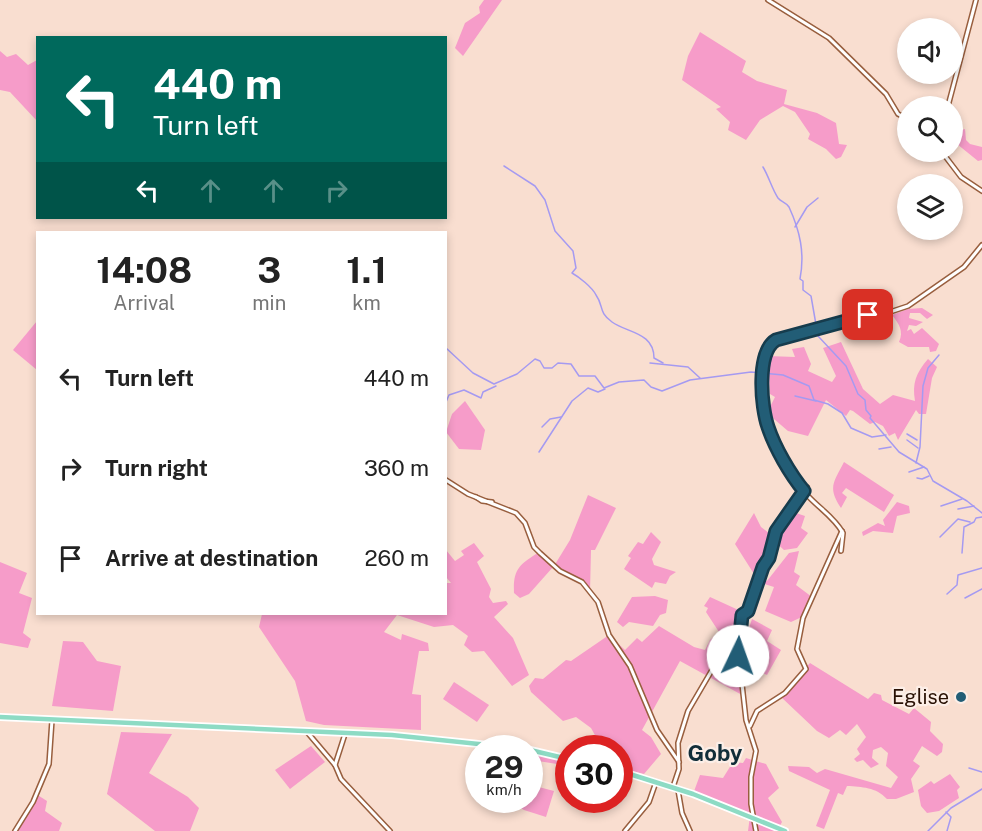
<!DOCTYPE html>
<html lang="en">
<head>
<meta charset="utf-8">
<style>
	body { margin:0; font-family:"Public Sans",sans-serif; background:#f6f6f6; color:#222; height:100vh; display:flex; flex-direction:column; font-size:22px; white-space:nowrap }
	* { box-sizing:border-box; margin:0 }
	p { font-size:20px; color:#767676 }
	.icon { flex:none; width:33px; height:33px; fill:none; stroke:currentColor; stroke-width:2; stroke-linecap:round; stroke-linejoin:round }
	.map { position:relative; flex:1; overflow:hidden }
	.panel { position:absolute; left:36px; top:231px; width:411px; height:384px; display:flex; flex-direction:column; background:#fff; border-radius:0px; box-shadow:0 3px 9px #0003 }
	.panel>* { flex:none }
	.guide { position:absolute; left:36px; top:36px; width:411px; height:183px; border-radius:0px; box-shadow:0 3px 9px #0003; background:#00695c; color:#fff; overflow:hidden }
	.tools { position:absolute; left:897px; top:18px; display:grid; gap:12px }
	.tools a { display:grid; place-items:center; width:66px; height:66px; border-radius:50%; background:#fff; box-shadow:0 3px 9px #0003; font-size:30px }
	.speed { position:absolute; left:465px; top:735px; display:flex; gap:12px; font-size:30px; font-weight:700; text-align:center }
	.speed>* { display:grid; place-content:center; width:78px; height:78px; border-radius:50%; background:#fff; box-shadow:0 3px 9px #0003; line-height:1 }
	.speed small { font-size:15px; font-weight:400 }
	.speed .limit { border:9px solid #d22; background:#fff; color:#111 }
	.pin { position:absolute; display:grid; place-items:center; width:51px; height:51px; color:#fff; margin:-26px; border-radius:12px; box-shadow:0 3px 9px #0006 }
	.me { position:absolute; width:66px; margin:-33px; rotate:3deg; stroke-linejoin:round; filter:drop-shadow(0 0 4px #0008) }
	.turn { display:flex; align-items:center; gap:21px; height:126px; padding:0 18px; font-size:27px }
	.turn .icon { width:78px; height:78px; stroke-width:2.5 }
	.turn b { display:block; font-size:42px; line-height:51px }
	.lanes { display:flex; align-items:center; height:57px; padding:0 18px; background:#0003; justify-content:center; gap:30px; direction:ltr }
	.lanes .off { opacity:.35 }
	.eta { display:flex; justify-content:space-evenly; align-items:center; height:102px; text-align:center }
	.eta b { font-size:36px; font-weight:700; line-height:42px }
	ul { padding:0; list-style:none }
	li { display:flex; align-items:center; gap:18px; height:90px; padding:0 18px }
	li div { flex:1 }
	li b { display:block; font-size:22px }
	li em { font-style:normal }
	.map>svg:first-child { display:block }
	.green { fill:#f69cc9 }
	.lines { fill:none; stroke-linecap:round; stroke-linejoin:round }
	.stream { stroke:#a59af1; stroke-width:1.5 }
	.minor-casing { stroke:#985e3e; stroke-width:6 }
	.major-casing { stroke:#fff; stroke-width:8 }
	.minor { stroke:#fff; stroke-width:3 }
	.major { stroke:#8ddbc4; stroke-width:4.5 }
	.route-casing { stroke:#163c4d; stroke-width:15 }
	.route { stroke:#225d76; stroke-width:10 }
	.poi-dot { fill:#225d76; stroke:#fceee7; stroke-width:2 }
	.labels { text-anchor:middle; stroke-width:4.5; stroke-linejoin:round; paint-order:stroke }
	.poi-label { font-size:20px; fill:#291105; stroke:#fceee7; text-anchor:end }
	.quarter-label { font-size:22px; font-weight:bold; fill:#112d39; stroke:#fceee7 }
</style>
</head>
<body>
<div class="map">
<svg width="982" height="831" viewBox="0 0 982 831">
	<rect width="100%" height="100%" fill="#f9ded0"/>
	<g class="green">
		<polygon points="484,0 502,0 463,56 455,48 465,23 480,13 479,7"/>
		<polygon points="700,32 746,61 742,72 757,81 787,90 784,104 817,113 836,123 839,144 847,145 841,157 836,159 826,149 808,139 810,134 795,112 783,106 760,120 746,140 728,130 730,122 716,109 721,107 682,80 688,56"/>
		<polygon points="0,51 7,57 16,54 28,65 37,60 37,121 10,92 0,90"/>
		<polygon points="965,129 966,140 970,144 982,147 982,160 978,161 957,144 957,138 953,137 954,132"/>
		<path d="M922 308 933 315 927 319 920 313H910L909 318 923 322 916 326 909 325 907 331 911 329 914 334 922 328 939 344 936 351 930 352 929 347H908L899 342C904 331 899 324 892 315L908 309Z"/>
		<polygon points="37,321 37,370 13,350"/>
		<path d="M841 342 863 389 880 404 893 395 915 401C912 383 916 373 928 359L937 367 932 378 926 414H919L916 410 898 440 895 433 889 436 883 426 875 422 870 424 853 411 850 410 846 416 826 400 808 436 788 431 767 413 775 397 770 394 768 356 795 357 792 349 804 347 811 364 808 371 832 382 836 376 823 348Z"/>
		<polygon points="465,401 485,430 481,450 459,449 446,432 452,414"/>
		<path d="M844 462 894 495 884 512 846 488 842 493 847 497 841 508C827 487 834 482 844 462Z"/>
		<path d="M588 495 616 508 595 550H591L590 592 579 579 553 567 529 594 520 598 514 593C513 569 519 565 539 552L554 566 570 540Z"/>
		<polygon points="897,502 909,506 910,513 897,516 893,533 873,531 863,536 862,532 878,523 885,526 883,520"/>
		<polygon points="784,509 805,516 801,528 808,533 797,548 784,550 773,540 760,579 767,581 789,553 799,551 794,572 800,576 796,585 812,597 804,616 791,622 765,611 774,587 752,580 754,574 735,544 754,513 761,527 769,533"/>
		<polygon points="651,532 661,542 652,559 654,565 676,572 670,576 666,584 655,582 652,588 624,569 631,558 628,556 638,542 643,544"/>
		<polygon points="474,543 484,556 477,562 491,589 489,597 493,603 506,601 508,604 494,617 513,638 529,675 512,686 484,651 472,652 464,645 468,636 453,625 434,627 397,615 384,632 401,640 402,634 428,643 429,651 419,651 412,694 421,695 421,730 324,725 306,721 295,681 259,627 262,614 446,614 446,583 451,583 446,577 446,550 455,561 464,555 461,551"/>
		<polygon points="0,562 27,573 19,593 32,598 23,633 31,639 28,648 0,643"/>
		<polygon points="655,596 668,600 666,613 660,615 653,626 629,622 623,627 617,622 632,597"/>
		<polygon points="710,597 745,613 742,615 739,628 748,631 752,619 772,630 767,641 781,650 767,675 760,672 740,676 742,695 680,661 642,730 651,737 661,754 644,774 620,768 620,748 602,748 591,728 576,717 563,721 531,692 529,686 535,678 543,679 566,660 571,661 609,635 625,650 637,638 642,642 659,626 694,647 705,650 710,640 719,632 706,612 708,608 704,606"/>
		<polygon points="63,641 83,642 97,661 121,666 113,711 52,706"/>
		<path d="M810 663 868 699 874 693 881 695 882 700 909 714 914 708 931 722 930 731 943 744 942 752 937 756 922 746 913 761 920 766 911 779 914 792 896 799H887C876 787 862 787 847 786L843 795 838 793 824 829 816 826 830 790 789 771 788 766 809 767 817 773 825 769 891 788 898 777 886 766 888 753 881 747 873 750 872 758 879 764 871 768 863 760 857 762 854 759 860 754 857 749 866 737 857 724 846 735 840 730 829 738 817 731 780 696Z"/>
		<polygon points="454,682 489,705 477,722 443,699"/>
		<polygon points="121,732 172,734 149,773 188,797 199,808 190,831 155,831 107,794"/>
		<polygon points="311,746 325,762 290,789 275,770"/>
		<polygon points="530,750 558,757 557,764 538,761 535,786 554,791 546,817 524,810 508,800 530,800"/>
		<polygon points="746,758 766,764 779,788 768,798 782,822 777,831 748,831 750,816 693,794 700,775 723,778 733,762 743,763"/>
		<polygon points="950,774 960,787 957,790 959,798 939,811 927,813 921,806 918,790 931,781 934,784"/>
		<polygon points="36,794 47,801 45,811 62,823 59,831 15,831"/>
	</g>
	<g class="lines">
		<g class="stream">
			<path d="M504 166 535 186 545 200 555 231 573 251 576 268 572 273C579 277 592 287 596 295 604 306 598 312 612 322 627 333 654 332 654 358L663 363"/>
			<path d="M763 167C769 177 772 189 778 198 781 202 786 202 789 207 800 231 805 253 800 279L803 281V290L811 296 818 336 846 366 858 394 865 400 866 410 871 416 870 418 899 452 927 469 933 481 967 501 982 513"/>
			<polyline points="795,227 807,207 818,198"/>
			<polyline points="446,348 473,373 494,384 517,374 535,359 540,361 544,368 552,368 558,363 571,364 579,376 595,376 604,388 619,382 644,380 651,387 662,391 690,380 751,372 783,375 809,386 814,400 828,404 842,413 851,428 872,437 886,435"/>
			<polyline points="650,363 688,367 700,378"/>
			<polyline points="795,396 816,401"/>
			<polyline points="446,402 449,395 464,390 481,398 483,392 496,386"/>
			<polyline points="542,427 550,419 561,417"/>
			<polyline points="907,434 917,440"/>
			<polyline points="907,440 918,448"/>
			<polyline points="879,449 891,447"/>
			<polyline points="539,452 572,401 588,388 598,392 605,389"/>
			<polyline points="916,463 920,447 923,386 928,368 939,355"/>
			<polyline points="909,472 924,467"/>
			<polyline points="917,478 922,479 929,476"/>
			<polyline points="941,506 962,499"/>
			<polyline points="958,509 974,506"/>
			<polyline points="940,537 958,519 970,522"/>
			<polyline points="962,553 964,527 974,522 976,518 982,517"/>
			<polyline points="947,594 957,585 958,575 982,568"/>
			<polyline points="965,598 982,589"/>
			<polyline points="969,768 982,772"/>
			<polyline points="946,812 951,817 947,831"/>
			<polyline points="928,831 951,808 982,789"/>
		</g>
		<defs>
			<g id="minor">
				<polyline points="768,0 829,38 886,94 898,114 908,119"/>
				<polyline points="948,106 976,0"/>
				<polyline points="942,152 961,177 982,191"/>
				<polyline points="446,480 468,494 516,513 525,523 534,547 540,553 560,571 582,582 598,602 609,635 630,666 657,730 679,762"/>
				<polyline points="476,497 482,501 492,502"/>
				<path d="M841 551 843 533C834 517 820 509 808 496 778 462 749 394 766 349L779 340 855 317 890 312 908 306 964 267 982 245"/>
				<polyline points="737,639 746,720 756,751 751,777 751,804 756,831"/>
				<polyline points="750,726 757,711 785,693 806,669 797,649 803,618 842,531"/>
				<polyline points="307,732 335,765 341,779 390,831"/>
				<polyline points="335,765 345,734"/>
				<polyline points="673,787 679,769 678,743 688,711 712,670 732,646 742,615 748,611 763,567 769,558 776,531 807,487"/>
				<polyline points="678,790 682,813 690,831"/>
				<polyline points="15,831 33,802 49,764 52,720"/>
				<polyline points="625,831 649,802 656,782"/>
			</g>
			<g id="major">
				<polyline points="0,717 392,735 517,748"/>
				<polyline points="530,750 568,759"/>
				<polyline points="620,771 693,794 785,831"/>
			</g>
		</defs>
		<use href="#minor" class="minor-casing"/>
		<use href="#major" class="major-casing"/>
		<use href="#minor" class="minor"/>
		<use href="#major" class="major"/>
	</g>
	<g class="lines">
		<defs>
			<path id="route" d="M738 656 742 615 748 611 763 567 769 558 776 531 804 491C790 474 775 448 768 427 761 407 756 352 776 340L868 315"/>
		</defs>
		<use href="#route" class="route-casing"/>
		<use href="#route" class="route"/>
	</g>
	<circle class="poi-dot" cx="961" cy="697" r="6"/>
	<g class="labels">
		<g class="poi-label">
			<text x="949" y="704">Eglise</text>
		</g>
		<g class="quarter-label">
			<text x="715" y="761">Goby</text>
		</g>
	</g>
</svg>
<div class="tools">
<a><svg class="icon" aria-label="sound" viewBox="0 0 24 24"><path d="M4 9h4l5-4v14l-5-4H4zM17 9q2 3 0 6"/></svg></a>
<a><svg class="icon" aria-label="search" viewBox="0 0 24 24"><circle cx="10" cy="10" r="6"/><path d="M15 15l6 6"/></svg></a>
<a><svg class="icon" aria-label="layers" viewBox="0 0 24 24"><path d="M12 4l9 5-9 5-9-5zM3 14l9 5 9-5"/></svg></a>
</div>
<div class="speed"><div>29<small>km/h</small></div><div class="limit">30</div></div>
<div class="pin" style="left:868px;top:315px;background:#d93025"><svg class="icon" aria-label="arrive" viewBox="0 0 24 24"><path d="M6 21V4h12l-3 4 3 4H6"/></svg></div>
<svg class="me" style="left:738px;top:656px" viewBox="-20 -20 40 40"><circle r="19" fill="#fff"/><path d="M0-13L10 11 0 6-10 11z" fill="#225d76"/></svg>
<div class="guide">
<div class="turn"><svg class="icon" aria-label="left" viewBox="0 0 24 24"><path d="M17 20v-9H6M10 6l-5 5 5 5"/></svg><div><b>440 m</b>Turn left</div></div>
<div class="lanes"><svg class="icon" aria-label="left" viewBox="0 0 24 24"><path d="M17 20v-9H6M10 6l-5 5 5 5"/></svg><svg class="icon off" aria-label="ahead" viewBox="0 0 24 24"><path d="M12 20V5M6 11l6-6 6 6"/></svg><svg class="icon off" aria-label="ahead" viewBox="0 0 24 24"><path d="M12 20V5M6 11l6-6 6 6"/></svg><svg class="icon off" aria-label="right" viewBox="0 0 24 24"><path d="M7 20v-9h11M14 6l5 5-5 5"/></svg></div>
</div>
<section class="panel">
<div class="eta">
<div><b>14:08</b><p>Arrival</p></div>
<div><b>3</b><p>min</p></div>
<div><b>1.1</b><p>km</p></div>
</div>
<ul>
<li><svg class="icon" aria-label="left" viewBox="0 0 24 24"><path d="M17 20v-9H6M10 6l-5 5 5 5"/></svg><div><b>Turn left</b></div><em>440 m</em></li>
<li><svg class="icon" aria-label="right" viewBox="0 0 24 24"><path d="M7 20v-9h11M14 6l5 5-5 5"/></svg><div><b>Turn right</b></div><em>360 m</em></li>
<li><svg class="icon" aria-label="arrive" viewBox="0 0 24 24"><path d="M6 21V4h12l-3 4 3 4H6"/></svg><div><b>Arrive at destination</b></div><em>260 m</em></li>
</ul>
</section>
</div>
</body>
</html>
